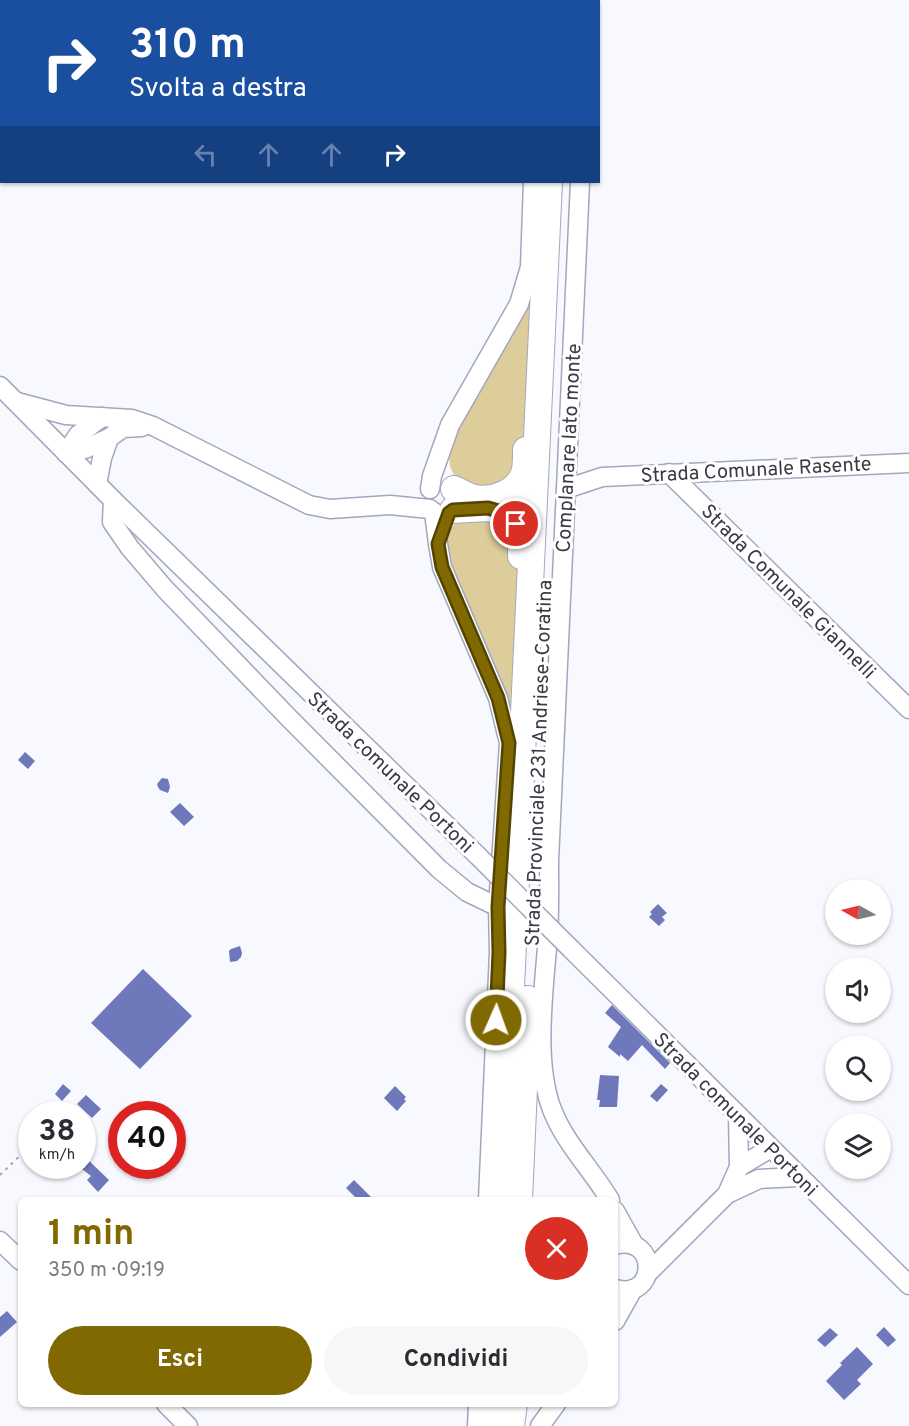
<!DOCTYPE html>
<html lang="it">
<head>
<meta charset="utf-8">
<style>
	body { margin:0; font-family:Overpass,sans-serif; background:#f7f7f7; color:#2b2b33; height:100vh; display:flex; flex-direction:column; font-size:22px; white-space:nowrap }
	* { box-sizing:border-box; margin:0 }
	p { font-size:20px; color:#7c7c81 }
	.icon { flex:none; width:33px; height:33px; fill:none; stroke:currentColor; stroke-width:2; stroke-linecap:round; stroke-linejoin:round }
	.map { position:relative; flex:1; overflow:hidden }
	.side { position:absolute; left:18px; top:1197px; width:600px; height:210px; display:flex; flex-direction:column; background:#fff; border-radius:9px; box-shadow:0 2px 4px #0004 }
	.side>* { flex:none }
	.guide { position:absolute; left:0px; top:0px; width:600px; height:183px; box-shadow:0 2px 4px #0004; background:#1a4fa0; color:#fff; overflow:hidden }
	.needle { width:39px; rotate:278deg }
	.controls { position:absolute; left:825px; top:879px; display:grid; gap:12px }
	.controls a { display:grid; place-items:center; width:66px; height:66px; border-radius:50%; background:#fff; box-shadow:0 2px 4px #0004; font-size:30px }
	.speed { position:absolute; left:18px; top:1101px; display:flex; gap:12px; font-size:30px; font-weight:700; text-align:center }
	.speed>* { display:grid; place-content:center; width:78px; height:78px; border-radius:50%; background:#fff; box-shadow:0 2px 4px #0004; line-height:1 }
	.speed small { font-size:15px; font-weight:400 }
	.speed .limit { border:9px solid #d22; background:#fff; color:#111 }
	.pin { position:absolute; display:grid; place-items:center; width:51px; height:51px; color:#fff; margin:-26px; border:3px solid #fff; border-radius:50%; box-shadow:0 2px 6px #0007 }
	.me { position:absolute; width:66px; margin:-33px; rotate:2deg; stroke-linejoin:round; filter:drop-shadow(0 0 4px #0008) }
	.turn { display:flex; align-items:center; gap:21px; height:126px; padding:0 30px; font-size:27px }
	.turn .icon { width:78px; height:78px; stroke-width:2.5 }
	.turn b { display:block; font-size:42px; line-height:51px }
	.lanes { display:flex; align-items:center; height:57px; padding:0 30px; background:#0003; justify-content:center; gap:30px; direction:ltr }
	.lanes .off { opacity:.35 }
	.round { display:grid; place-items:center; flex:none; width:63px; height:63px; border-radius:32px; background:#f7f7f7 }
	.headline { display:flex; align-items:center; justify-content:space-between; height:102px; padding:0 30px }
	h1 { font-size:36px; font-weight:700; line-height:45px; color:#816901 }
	.button { display:flex; gap:12px; margin-top:auto; padding:12px 30px }
	.button a { flex:1; height:69px; border-radius:36px; background:#816901; color:#fff; font-size:24px; font-weight:700; line-height:69px; text-align:center }
	.button a+a { background:#f7f7f7; color:#2b2b33 }
	.map>svg:first-child { display:block }
	.green { fill:#ddcd9a }
	.building { fill:#6e78ba }
	.lines { fill:none; stroke-linecap:round; stroke-linejoin:round }
	.minor-casing { stroke:#a3a7be; stroke-width:21 }
	.highway-casing { stroke:#a3a7be; stroke-width:28 }
	.path { stroke:#a5a6ae; stroke-width:2; stroke-dasharray:3 4.5; stroke-linecap:butt }
	.minor { stroke:#fff; stroke-width:18 }
	.highway { stroke:#fff; stroke-width:26 }
	.minor-bridge-casing { stroke:#a3a7be; stroke-width:21; stroke-linecap:butt }
	.minor-bridge { stroke:#fff; stroke-width:18 }
	.route-casing { stroke:#544401; stroke-width:15 }
	.route { stroke:#816901; stroke-width:10 }
	.labels { text-anchor:middle; stroke-width:6; stroke-linejoin:round; paint-order:stroke }
	.street-label { font-size:20px; fill:#393b45; stroke:#fff }
</style>
</head>
<body>
<div class="map">
<svg width="909" height="1426" viewBox="0 0 909 1426">
	<rect width="100%" height="100%" fill="#f8f9fe"/>
	<g class="green">
		<polygon points="535,267 522,456 516,473 489,490 456,480 450,466 448,447"/>
		<path d="M504 519 518 549 516 741 447 566C444 543 442 538 458 520Z"/>
	</g>
	<g class="building">
		<polygon points="25,752 35,761 28,769 18,760"/>
		<polygon points="162,778 168,779 170,787 168,793 160,790 158,787 157,784"/>
		<polygon points="180,803 194,817 184,826 170,812"/>
		<polygon points="658,904 667,913 662,917 665,920 659,926 649,917 652,914 650,912"/>
		<polygon points="240,946 242,953 241,957 237,961 230,962 229,951 231,949"/>
		<polygon points="143,969 192,1016 140,1069 91,1023"/>
		<polygon points="612,1005 670,1063 665,1069 642,1045 628,1061 620,1054 620,1057 608,1047 621,1027 605,1013"/>
		<polygon points="600,1075 619,1076 617,1107 599,1107 600,1100 597,1100"/>
		<polygon points="63,1084 71,1091 62,1101 55,1094"/>
		<polygon points="661,1084 668,1090 657,1102 650,1096"/>
		<polygon points="395,1086 406,1097 404,1099 406,1101 397,1111 384,1098"/>
		<polygon points="86,1095 101,1109 92,1118 77,1104"/>
		<polygon points="82,1154 109,1180 98,1192 87,1180 91,1176 82,1169"/>
		<polygon points="354,1180 374,1200 358,1200 346,1188"/>
		<polygon points="7,1311 17,1322 0,1337 0,1317"/>
		<polygon points="884,1327 896,1340 888,1347 876,1335"/>
		<polygon points="830,1328 838,1335 825,1347 817,1340"/>
		<polygon points="857,1347 873,1364 857,1380 861,1384 844,1400 826,1381 842,1365 840,1363"/>
	</g>
	<g class="lines">
		<defs>
			<g id="minor">
				<polyline points="541,2 541,0"/>
				<polyline points="587,2 587,0"/>
				<path d="M580 182 549 861C549 890 550 919 547 948 543 997 534 1066 553 1112 566 1144 592 1170 610 1200"/>
				<polyline points="0,386 113,500 477,855"/>
				<polyline points="17,402 66,415 132,419 153,426 309,505 330,509 390,505 430,509"/>
				<polyline points="66,453 85,449 109,438 123,428 142,427"/>
				<polyline points="66,453 78,435 102,417"/>
				<polyline points="669,473 909,709"/>
				<polyline points="97,484 102,458 109,438"/>
				<polyline points="430,489 432,476 450,425 519,304 530,267 533,182"/>
				<polyline points="566,489 602,477 909,463"/>
				<polyline points="113,500 112,522 130,548 165,589 287,716 439,869 467,892 498,907"/>
				<polyline points="434,512 438,544 442,567 498,698 509,743 498,907 499,952 488,1200"/>
				<polyline points="571,949 909,1285"/>
				<polyline points="739,1167 771,1148"/>
				<polyline points="727,1194 759,1179 799,1177"/>
				<polyline points="615,1211 634,1245"/>
				<polyline points="0,1241 21,1261"/>
				<path d="M615 1245C658 1233 659 1301 615 1289"/>
				<polyline points="647,1274 727,1194 739,1167 738,1115"/>
				<polyline points="615,1321 633,1289"/>
				<polyline points="166,1404 188,1426"/>
				<polyline points="477,1426 478,1404"/>
				<polyline points="540,1426 556,1404"/>
			</g>
			<g id="highway">
				<polyline points="572,2 572,0"/>
				<path d="M454 489C459 491 465 495 471 497 492 503 520 492 525 470 526 464 526 457 526 450"/>
				<polyline points="453,510 488,508 505,513 516,523 521,535 521,556"/>
				<polyline points="501,1200 549,182"/>
				<polyline points="519,1200 528,999"/>
				<polyline points="491,1426 492,1404"/>
				<polyline points="511,1426 514,1404"/>
			</g>
		</defs>
		<use href="#minor" class="minor-casing"/>
		<use href="#highway" class="highway-casing"/>
		<g class="path">
			<polyline points="130,2 130,0"/>
			<polyline points="0,1175 32,1144"/>
		</g>
		<use href="#minor" class="minor"/>
		<use href="#highway" class="highway"/>
		<defs>
			<polyline id="minor-bridge" points="477,855 571,949"/>
		</defs>
		<use href="#minor-bridge" class="minor-bridge-casing"/>
		<use href="#minor-bridge" class="minor-bridge"/>
	</g>
	<g class="lines">
		<defs>
			<polyline id="route" points="496,1020 499,952 498,907 509,743 498,698 442,567 438,544 449,513 453,510 488,508 505,513 516,524"/>
		</defs>
		<use href="#route" class="route-casing"/>
		<use href="#route" class="route"/>
	</g>
	<g class="labels">
		<g class="street-label">
			<text transform="translate(568 448) rotate(-87)" y="7">Complanare lato monte</text>
			<text transform="translate(756 469) rotate(-3)" y="7">Strada Comunale Rasente</text>
			<text transform="translate(789 591) rotate(45)" y="7">Strada Comunale Giannelli</text>
			<text transform="translate(538 763) rotate(-88)" y="7">Strada Provinciale 231 Andriese-Coratina</text>
			<text transform="translate(391 772) rotate(44)" y="7">Strada comunale Portoni</text>
			<text transform="translate(736 1114) rotate(45)" y="7">Strada comunale Portoni</text>
		</g>
	</g>
</svg>
<div class="controls">
<a><svg class="needle" viewBox="-14 -14 28 28"><path d="M0-13l5 13h-10z" fill="#e53935"/><path d="M0 13l5-13h-10z" fill="#7c7c81"/></svg></a>
<a><svg class="icon" aria-label="sound" viewBox="0 0 24 24"><path d="M4 9h4l5-4v14l-5-4H4zM17 9q2 3 0 6"/></svg></a>
<a><svg class="icon" aria-label="search" viewBox="0 0 24 24"><circle cx="10" cy="10" r="6"/><path d="M15 15l6 6"/></svg></a>
<a><svg class="icon" aria-label="layers" viewBox="0 0 24 24"><path d="M12 4l9 5-9 5-9-5zM3 14l9 5 9-5"/></svg></a>
</div>
<div class="speed"><div>38<small>km/h</small></div><div class="limit">40</div></div>
<div class="pin" style="left:516px;top:524px;background:#d93025"><svg class="icon" aria-label="arrive" viewBox="0 0 24 24"><path d="M6 21V4h12l-3 4 3 4H6"/></svg></div>
<svg class="me" style="left:496px;top:1020px" viewBox="-20 -20 40 40"><circle r="17" fill="#816901" stroke="#fff" stroke-width="3"/><path d="M0-11L8 9 0 5-8 9z" fill="#fff"/></svg>
<div class="guide">
<div class="turn"><svg class="icon" aria-label="right" viewBox="0 0 24 24"><path d="M7 20v-9h11M14 6l5 5-5 5"/></svg><div><b>310 m</b>Svolta a destra</div></div>
<div class="lanes"><svg class="icon off" aria-label="left" viewBox="0 0 24 24"><path d="M17 20v-9H6M10 6l-5 5 5 5"/></svg><svg class="icon off" aria-label="ahead" viewBox="0 0 24 24"><path d="M12 20V5M6 11l6-6 6 6"/></svg><svg class="icon off" aria-label="ahead" viewBox="0 0 24 24"><path d="M12 20V5M6 11l6-6 6 6"/></svg><svg class="icon" aria-label="right" viewBox="0 0 24 24"><path d="M7 20v-9h11M14 6l5 5-5 5"/></svg></div>
</div>
<section class="side">
<div class="headline"><div><h1>1 min</h1><p>350 m · 09:19</p></div><a class="round" style="background:#d93025;color:#fff"><svg class="icon" aria-label="close" viewBox="0 0 24 24"><path d="M6 6l12 12M18 6L6 18"/></svg></a></div>
<div class="button"><a>Esci</a><a>Condividi</a></div>
</section>
</div>
</body>
</html>
